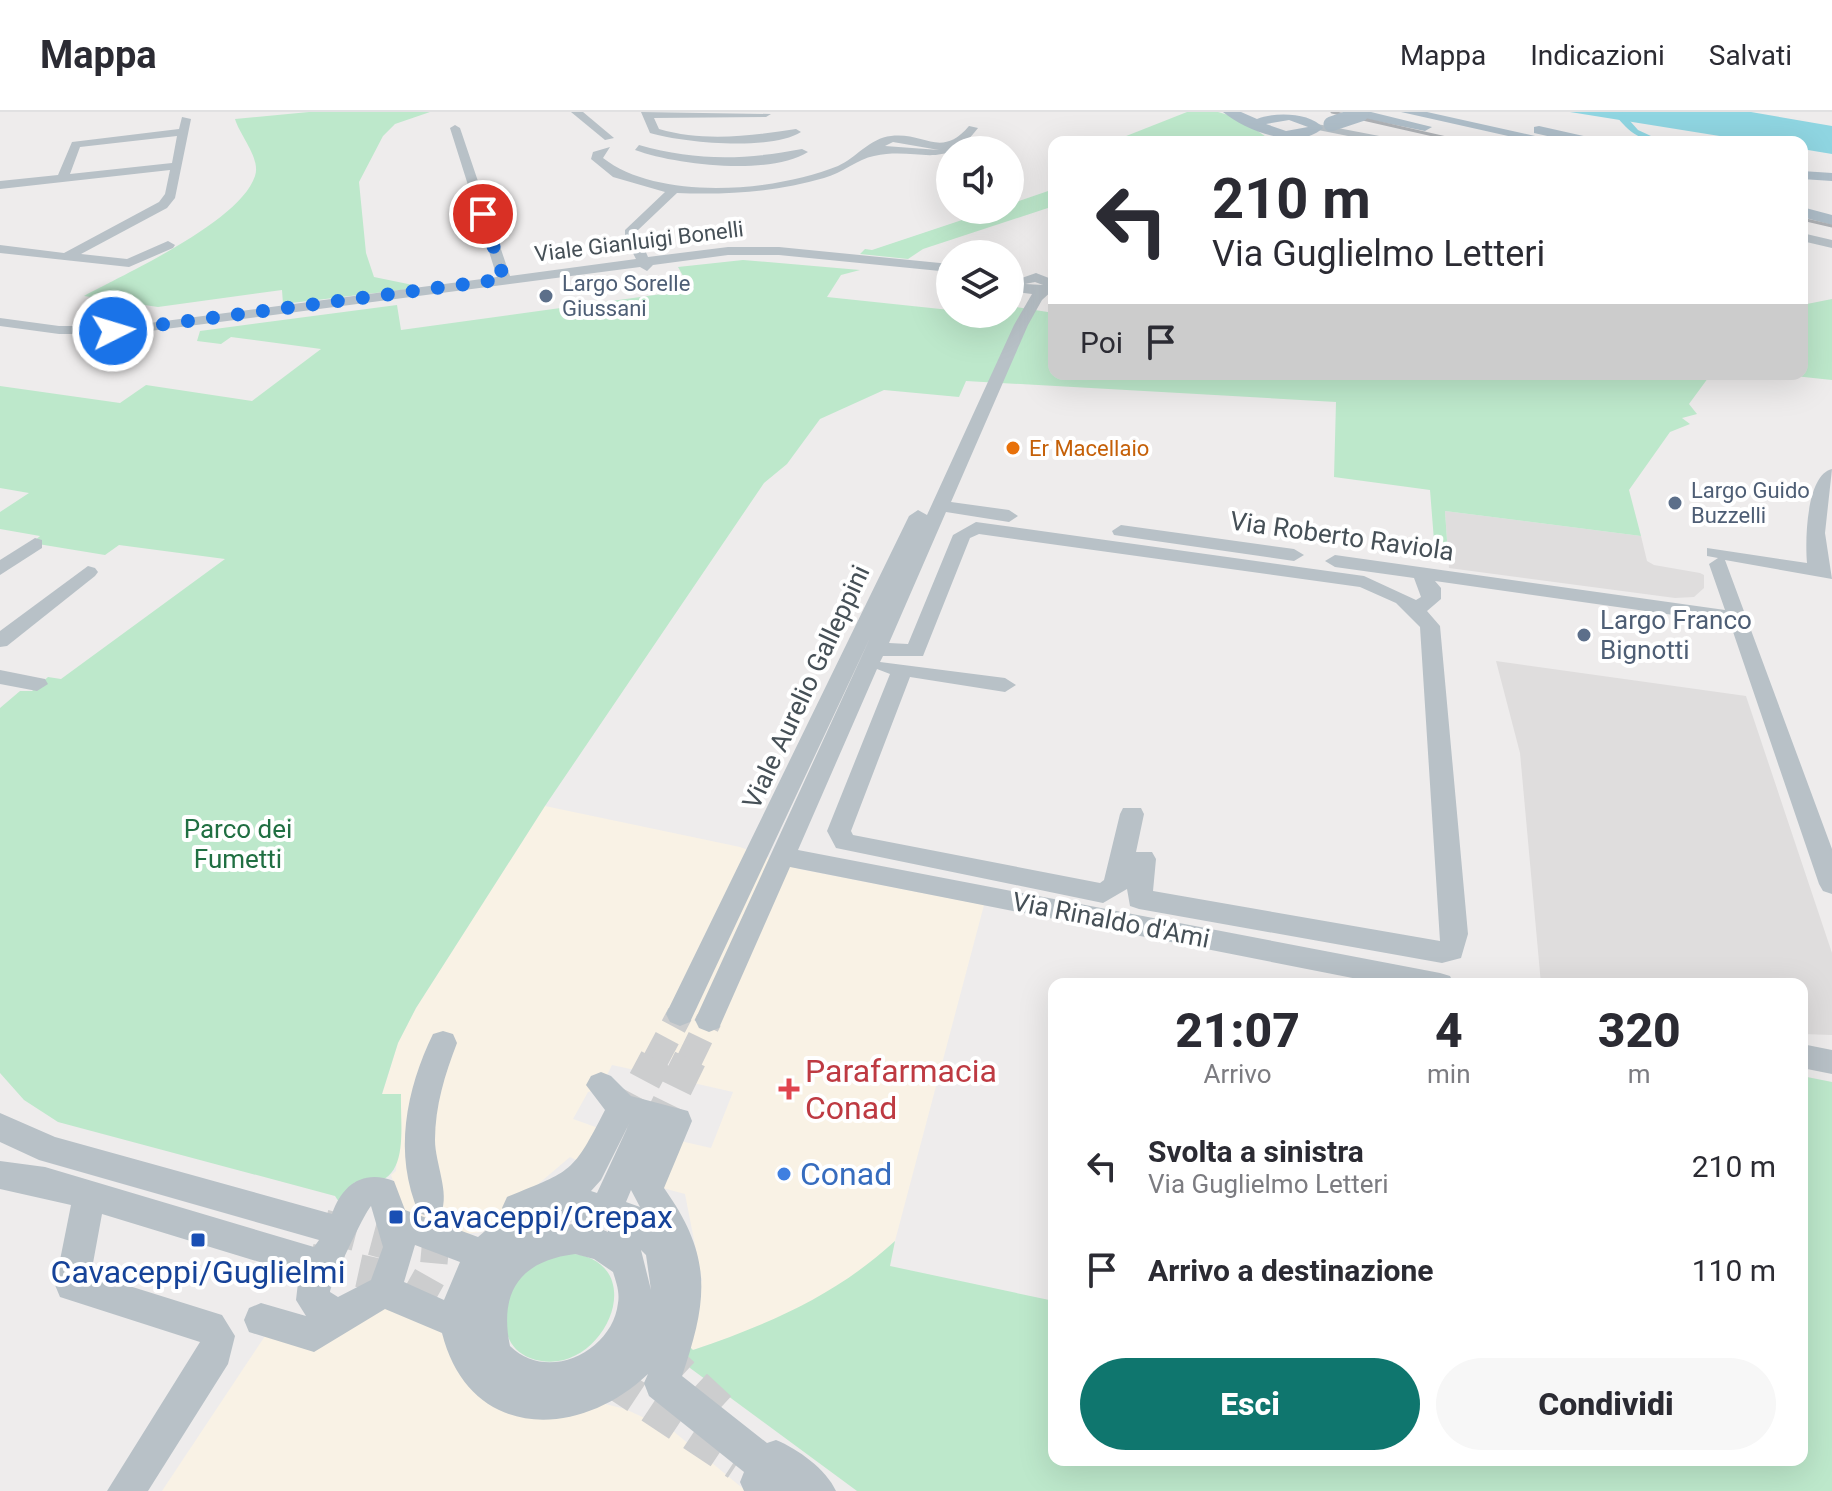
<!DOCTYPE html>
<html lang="it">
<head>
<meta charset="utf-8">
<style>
	body { margin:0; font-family:Roboto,sans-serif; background:#f7f7f7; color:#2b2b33; height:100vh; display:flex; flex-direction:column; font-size:30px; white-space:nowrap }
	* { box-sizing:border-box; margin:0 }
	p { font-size:26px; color:#7c7c81 }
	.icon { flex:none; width:44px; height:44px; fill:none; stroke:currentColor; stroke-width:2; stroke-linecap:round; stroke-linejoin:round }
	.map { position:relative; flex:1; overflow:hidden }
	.panel { position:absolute; left:1048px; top:866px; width:760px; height:488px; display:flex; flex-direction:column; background:#fff; border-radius:16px; box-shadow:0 8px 32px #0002 }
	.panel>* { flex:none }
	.top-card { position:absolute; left:1048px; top:24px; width:760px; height:244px; border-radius:16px; box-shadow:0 8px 32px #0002; background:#fff; color:#2b2b33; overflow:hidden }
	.controls { position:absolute; left:936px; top:24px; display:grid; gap:16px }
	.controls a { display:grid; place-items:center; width:88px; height:88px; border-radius:50%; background:#fff; box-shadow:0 8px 32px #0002; font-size:40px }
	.pin { position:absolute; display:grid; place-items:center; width:68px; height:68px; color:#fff; margin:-34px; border:4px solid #fff; border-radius:50%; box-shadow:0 2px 8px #0007 }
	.me { position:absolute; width:88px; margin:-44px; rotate:85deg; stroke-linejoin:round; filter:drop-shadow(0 0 6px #0008) }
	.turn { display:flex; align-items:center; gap:28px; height:168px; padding:0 32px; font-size:36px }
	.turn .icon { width:104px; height:104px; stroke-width:2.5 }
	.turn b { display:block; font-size:56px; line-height:68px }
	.then { display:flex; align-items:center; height:76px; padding:0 32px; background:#0003; gap:16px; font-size:30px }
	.eta { display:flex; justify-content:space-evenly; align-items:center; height:136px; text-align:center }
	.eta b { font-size:48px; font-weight:800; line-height:56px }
	.primary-button { display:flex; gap:16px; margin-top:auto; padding:16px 32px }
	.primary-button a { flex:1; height:92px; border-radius:48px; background:#0f766e; color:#fff; font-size:32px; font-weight:800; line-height:92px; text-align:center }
	.primary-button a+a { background:#f7f7f7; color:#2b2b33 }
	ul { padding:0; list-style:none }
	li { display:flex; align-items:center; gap:24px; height:104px; padding:0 32px }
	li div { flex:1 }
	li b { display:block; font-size:30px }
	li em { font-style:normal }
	header { display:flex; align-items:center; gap:48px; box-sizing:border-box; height:112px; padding:0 40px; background:#fff; border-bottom:2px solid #e1e1e2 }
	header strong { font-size:38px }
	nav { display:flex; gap:44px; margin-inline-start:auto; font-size:28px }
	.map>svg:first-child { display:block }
	.commercial { fill:#f9f2e5 }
	.education { fill:#dfdddd }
	.green { fill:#bde8cb }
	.water { fill:#8fd5e1 }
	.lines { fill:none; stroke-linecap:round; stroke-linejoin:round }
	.canal { fill:#8fd5e1; fill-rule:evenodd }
	.minor-tunnel-far1 { stroke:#cccdce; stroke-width:26; stroke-dasharray:26 13; stroke-linecap:butt }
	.minor-tunnel { stroke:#cccdce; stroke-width:33; stroke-dasharray:33 17; stroke-linecap:butt }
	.minor { fill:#b8c1c7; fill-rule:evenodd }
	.major { fill:#aebdc8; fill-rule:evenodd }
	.rail { stroke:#aeb1b5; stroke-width:3 }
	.major-bridge { stroke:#aebdc8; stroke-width:15 }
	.route { stroke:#1a73e8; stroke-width:14; stroke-dasharray:0 25.2 }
	.service-dot { fill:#5c6f8a; stroke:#fff; stroke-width:3 }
	.food-dot { fill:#e8710a; stroke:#fff; stroke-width:3 }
	.health-dot { fill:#e0444e; stroke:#fff; stroke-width:3 }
	.shop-dot { fill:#3f7fe0; stroke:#fff; stroke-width:3 }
	.transit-dot { fill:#1a4fb4; stroke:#fff; stroke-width:3 }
	.labels { text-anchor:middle; stroke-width:8; stroke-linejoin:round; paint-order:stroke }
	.far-street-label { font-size:22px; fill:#465057; stroke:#fff }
	.far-service-label { font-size:22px; fill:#4e5e75; stroke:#fff; text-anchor:start }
	.far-food-label { font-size:22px; fill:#c56008; stroke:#fff; text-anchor:start }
	.street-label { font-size:26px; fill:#465057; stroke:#fff }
	.service-label { font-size:26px; fill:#4e5e75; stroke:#fff; text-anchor:start }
	.park-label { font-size:26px; fill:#206f42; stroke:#fff }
	.near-health-label { font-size:32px; fill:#be3a42; stroke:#fff; text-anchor:start }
	.near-shop-label { font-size:32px; fill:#366cbe; stroke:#fff; text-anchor:start }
	.near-transit-label { font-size:32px; fill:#164399; stroke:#fff; text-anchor:start }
</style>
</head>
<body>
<header>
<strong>Mappa</strong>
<nav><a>Mappa</a><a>Indicazioni</a><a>Salvati</a></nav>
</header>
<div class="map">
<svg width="1832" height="1379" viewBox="0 0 1832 1379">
	<rect width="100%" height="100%" fill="#eeecec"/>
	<g class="commercial">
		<polygon points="545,694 740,735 799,757 984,793 895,1129 867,1154 818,1187 767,1213 693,1238 688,1233 686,1176 702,1169 685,1082 655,1074 676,1028 711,1036 733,980 689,970 696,953 653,943 644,960 612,953 600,977 588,980 573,1007 604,1018 586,1053 570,1045 482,1120 464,1122 399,1107 402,1095 391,1063 396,1059 400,982 382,983 398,931 416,896"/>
		<polygon points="386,1194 436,1212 446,1229 582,1286 625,1297 673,1319 746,1379 162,1379 267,1221"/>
	</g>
	<g class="education">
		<polygon points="1445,399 1641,424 1647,449 1654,453 1700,461 1704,463 1704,476 1694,485 1675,486 1449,456"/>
		<polygon points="1496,549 1746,584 1832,841 1832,923 1802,922 1802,872 1541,872 1520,641"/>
	</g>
	<g class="green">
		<path d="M309 0H430L395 12 383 24 359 70 366 141 374 165 413 173 409 177 283 192 282 178 158 195 84 184C126 161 240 110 255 64 261 46 240 24 235 7Z"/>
		<polygon points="1187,0 1218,0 1239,6 1272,29 1111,30"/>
		<polygon points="1054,77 1054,94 923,137 908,147 860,142 865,137 872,138 992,98 1010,98 1010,92"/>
		<path d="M743 148 860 158 841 163 827 185 950 198V202H1010V194L1054 201V262H1711L1689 292 1697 302 1682 306 1690 312 1670 320 1629 378 1641 424 1445 399 1448 443 1435 441 1430 378 1334 365 1336 290 966 269 959 285 884 278 820 307 787 352 764 371 545 694 416 896 398 931 382 982H401C400 1020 412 1080 355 1070L339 1090 335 1084 58 1010 24 988 0 961V596L20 579H32L48 565 61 567 225 447 119 433 105 443 32 431 40 424 0 417V400L29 381 0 376V274L120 291 146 273 252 289 321 237 231 225 221 232 197 229 200 219 397 193 401 218 691 178 678 155Z"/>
		<polygon points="1832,187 1832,268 1775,262 1802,262 1802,193"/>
		<path d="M1802 964 1832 970V1379H857L690 1256 680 1240 688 1233 693 1238C769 1212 835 1184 895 1129L890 1154 1054 1189V1348H1802Z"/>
		<path d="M565 1141C659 1145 602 1273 530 1246 495 1233 501 1186 522 1163 534 1151 550 1147 565 1141Z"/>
	</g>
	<polygon class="water" points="1570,0 1751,0 1832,14 1832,42 1802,37 1802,30 1757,30"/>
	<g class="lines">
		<path class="canal" d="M1613 0H1622L1638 18 1664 30C1639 30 1627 18 1613 0Z"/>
		<g class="minor-tunnel-far1">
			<polyline points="655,949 680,902"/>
			<polyline points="689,949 709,908"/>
		</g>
		<g class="minor-tunnel">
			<polyline points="621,1013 656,947"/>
			<polyline points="654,1021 690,947"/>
			<polyline points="324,1114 384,1130 449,1136"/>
			<polyline points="310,1148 401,1168 445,1193"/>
			<polyline points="659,1240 723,1299"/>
			<polyline points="609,1267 737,1352"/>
		</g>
		<g class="minor">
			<polygon points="571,0 583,0 614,26 605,28"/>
			<path d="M641 0 771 2 766 5 654 6 659 17C704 30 750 24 796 17L801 20C771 39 684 31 650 21Z"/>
			<path d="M182 5 191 7 175 86 167 96 81 142 127 147 168 129 175 133 173 136 129 155 0 141V133L64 141 159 90 165 82 170 58 0 77V69L58 63 72 30 179 17ZM177 24 172 51 70 62 80 35Z"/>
			<polygon points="1317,12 1395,27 1401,30 1378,30 1313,17"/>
			<path d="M455 13 460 16 510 164 636 147 625 126V118L665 80 613 65 591 47 593 40 610 35 603 46C658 89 774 80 838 54 856 46 870 26 891 24 925 20 941 47 969 14L978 16C944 61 920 34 874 44 858 47 842 61 824 66 777 80 726 83 677 81L637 119 648 145 728 135H779L950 152V160L779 143H728L653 153 647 159 640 155 127 222H59L0 214V206L59 214H127L497 165 450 16ZM893 30 939 38 885 34Z"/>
			<path d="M639 33C695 49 745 48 802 37L808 40C770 64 676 53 635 38Z"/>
			<polygon points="1802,121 1832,128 1832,136 1802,129"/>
			<path d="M1036 161 1054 168V177L1042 188 1028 213 951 390 1009 398 1018 404 1009 410 946 400 889 531 908 532 953 423 976 410 1364 464 1416 488 1421 485 1414 466 1335 455 1325 449 1335 443 1725 498 1709 452 1718 446 1707 444V436L1807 451C1805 429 1806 363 1832 357L1825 421 1832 467 1725 448 1832 737V782L1823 779 1819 772 1730 511 1435 469 1441 476V487L1427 499 1440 514 1468 822 1461 846 1442 851 1139 797 1130 794 1127 777 1103 791 836 736 827 719 890 562 877 557 798 738 1440 861 1450 864 1454 872H1383L790 755 719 916 709 920 699 916 695 908 870 526 690 910 680 914 670 910 666 902 909 404 918 398 927 403 1014 213 1032 182 1016 180 1010 170ZM1035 170 1043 173 1025 172ZM979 422 1360 475 1396 491 1420 515 1440 829 1153 779 1156 747 1152 740H1136L1144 702 1141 696H1123L1120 702 1104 768 1100 771 853 723 851 719 910 565 1005 580 1016 573 1005 566 880 550 883 544H923L970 426Z"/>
			<polygon points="1121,413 1294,437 1304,443 1294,449 1114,423 1112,419"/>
			<polygon points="35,426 42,428 42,436 0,463 0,448"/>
			<polygon points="88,454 95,456 98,460 95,464 7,534 0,535 0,519"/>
			<polygon points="0,558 45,567 48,572 37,579 0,572"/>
			<path d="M443 919 453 922 457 931C445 962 435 994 435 1028 435 1051 450 1081 441 1101L430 1105 419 1101C393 1042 406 978 433 922Z"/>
			<polygon points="1802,932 1832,938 1832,962 1802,956"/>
			<path d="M601 960 611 964 631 984 688 999 692 1009 664 1076C713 1145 708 1187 682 1264L767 1331 776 1328C798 1337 826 1357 836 1379H744L740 1370 744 1360 649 1284 644 1271 648 1262C577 1329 469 1328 442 1221L385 1197 314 1240 249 1220 244 1208 249 1196 261 1191 306 1204 296 1188 299 1162 102 1102 91 1162 222 1203 235 1224 228 1252 148 1379H107L200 1230 60 1185 55 1173 71 1093 0 1077V1049L45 1055 314 1135 319 1128 39 1048 0 1030V1001L55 1025 332 1102C342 1073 363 1057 394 1069L405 1098 478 1125 505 1102 502 1096 507 1085C573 1058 572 1062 605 998L586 973 591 964ZM630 1010 597 1081 591 1079 601 1068ZM631 1078 640 1095 626 1090ZM371 1094 383 1135 371 1168 338 1185 330 1180C330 1173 366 1098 371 1094ZM588 1108 608 1115V1120C581 1109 557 1110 531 1122L550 1112ZM415 1133 460 1150 444 1188 404 1170ZM641 1138 646 1143 651 1178ZM575 1142 594 1147 613 1160C616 1170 620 1180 618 1191 613 1238 549 1272 510 1234 499 1181 519 1149 575 1142Z"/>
		</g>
		<g class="major">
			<path d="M1223 0H1241L1257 7C1274 0 1310 0 1323 16 1298 39 1246 19 1223 0ZM1289 8 1308 15 1286 19 1266 12Z"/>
			<polygon points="1356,0 1371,0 1432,15 1425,19 1356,5"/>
			<polygon points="1401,0 1427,0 1562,30 1535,30"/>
			<polygon points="1539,14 1597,27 1599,30 1574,30 1534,21 1534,15"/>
			<polygon points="1802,59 1832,61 1832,69 1802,67"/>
			<polygon points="1802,95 1832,103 1832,113 1802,105"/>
		</g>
		<g class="rail">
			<polyline points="1332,0 1464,30"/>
			<polyline points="1802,107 1832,114"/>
		</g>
		<polyline class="major-bridge" points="1331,12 1361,2"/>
	</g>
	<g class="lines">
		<polyline class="route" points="113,219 504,167 483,102"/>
	</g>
	<g class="service-dot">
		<circle cx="546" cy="184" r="8"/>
		<circle cx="1675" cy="391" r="8"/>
		<circle cx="1584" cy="523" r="8"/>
	</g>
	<circle class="food-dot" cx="1013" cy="336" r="8"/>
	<path class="health-dot" d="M785 965h8v8h8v8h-8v8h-8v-8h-8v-8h8z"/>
	<circle class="shop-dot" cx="784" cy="1062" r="8"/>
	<g class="transit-dot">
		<rect x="388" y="1097" width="16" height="16" rx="4"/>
		<rect x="190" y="1120" width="16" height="16" rx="4"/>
	</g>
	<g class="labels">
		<g class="far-street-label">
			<text transform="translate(639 129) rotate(-7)" y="8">Viale Gianluigi Bonelli</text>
		</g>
		<g class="far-service-label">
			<text x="562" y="179">Largo Sorelle<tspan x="562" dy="25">Giussani</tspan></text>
			<text x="1691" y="386">Largo Guido<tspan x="1691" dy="25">Buzzelli</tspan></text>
		</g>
		<g class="far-food-label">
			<text x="1029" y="344">Er Macellaio</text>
		</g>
		<g class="street-label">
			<text transform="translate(1342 424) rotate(8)" y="9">Via Roberto Raviola</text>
			<text transform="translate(806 575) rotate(-65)" y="9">Viale Aurelio Galleppini</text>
			<text transform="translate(1111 808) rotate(11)" y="9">Via Rinaldo d'Ami</text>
		</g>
		<g class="service-label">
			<text x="1600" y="517">Largo Franco<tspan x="1600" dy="30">Bignotti</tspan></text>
		</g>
		<g class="park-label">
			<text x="238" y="726">Parco dei<tspan x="238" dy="30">Fumetti</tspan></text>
		</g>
		<g class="near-health-label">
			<text x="805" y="970">Parafarmacia<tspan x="805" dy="37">Conad</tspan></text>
		</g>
		<g class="near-shop-label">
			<text x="800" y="1073">Conad</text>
		</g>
		<g class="near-transit-label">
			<text x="412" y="1116">Cavaceppi/Crepax</text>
			<text x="198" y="1171" text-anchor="middle">Cavaceppi/Guglielmi</text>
		</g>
	</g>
</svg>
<div class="controls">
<a><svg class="icon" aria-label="sound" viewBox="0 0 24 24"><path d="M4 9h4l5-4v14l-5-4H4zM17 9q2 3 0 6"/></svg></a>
<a><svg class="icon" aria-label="layers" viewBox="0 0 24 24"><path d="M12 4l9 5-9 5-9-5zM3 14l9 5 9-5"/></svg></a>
</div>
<div class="pin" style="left:483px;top:102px;background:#d93025"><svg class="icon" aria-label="arrive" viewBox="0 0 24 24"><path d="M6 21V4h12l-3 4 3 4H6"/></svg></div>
<svg class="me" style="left:113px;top:219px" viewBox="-20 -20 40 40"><circle r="17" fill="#1a73e8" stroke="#fff" stroke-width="3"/><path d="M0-11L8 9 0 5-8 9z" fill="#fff"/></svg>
<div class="top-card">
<div class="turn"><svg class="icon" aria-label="left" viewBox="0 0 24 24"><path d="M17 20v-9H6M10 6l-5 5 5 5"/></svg><div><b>210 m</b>Via Guglielmo Letteri</div></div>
<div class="then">Poi<svg class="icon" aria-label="arrive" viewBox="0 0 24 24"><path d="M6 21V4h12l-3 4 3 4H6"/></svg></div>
</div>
<section class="panel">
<div class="eta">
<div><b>21:07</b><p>Arrivo</p></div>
<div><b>4</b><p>min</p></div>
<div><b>320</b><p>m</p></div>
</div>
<ul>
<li><svg class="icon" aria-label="left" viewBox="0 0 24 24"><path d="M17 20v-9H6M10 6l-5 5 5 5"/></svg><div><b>Svolta a sinistra</b><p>Via Guglielmo Letteri</p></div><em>210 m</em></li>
<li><svg class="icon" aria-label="arrive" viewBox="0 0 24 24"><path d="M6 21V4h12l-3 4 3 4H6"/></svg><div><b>Arrivo a destinazione</b></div><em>110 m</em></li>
</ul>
<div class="primary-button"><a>Esci</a><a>Condividi</a></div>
</section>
</div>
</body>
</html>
